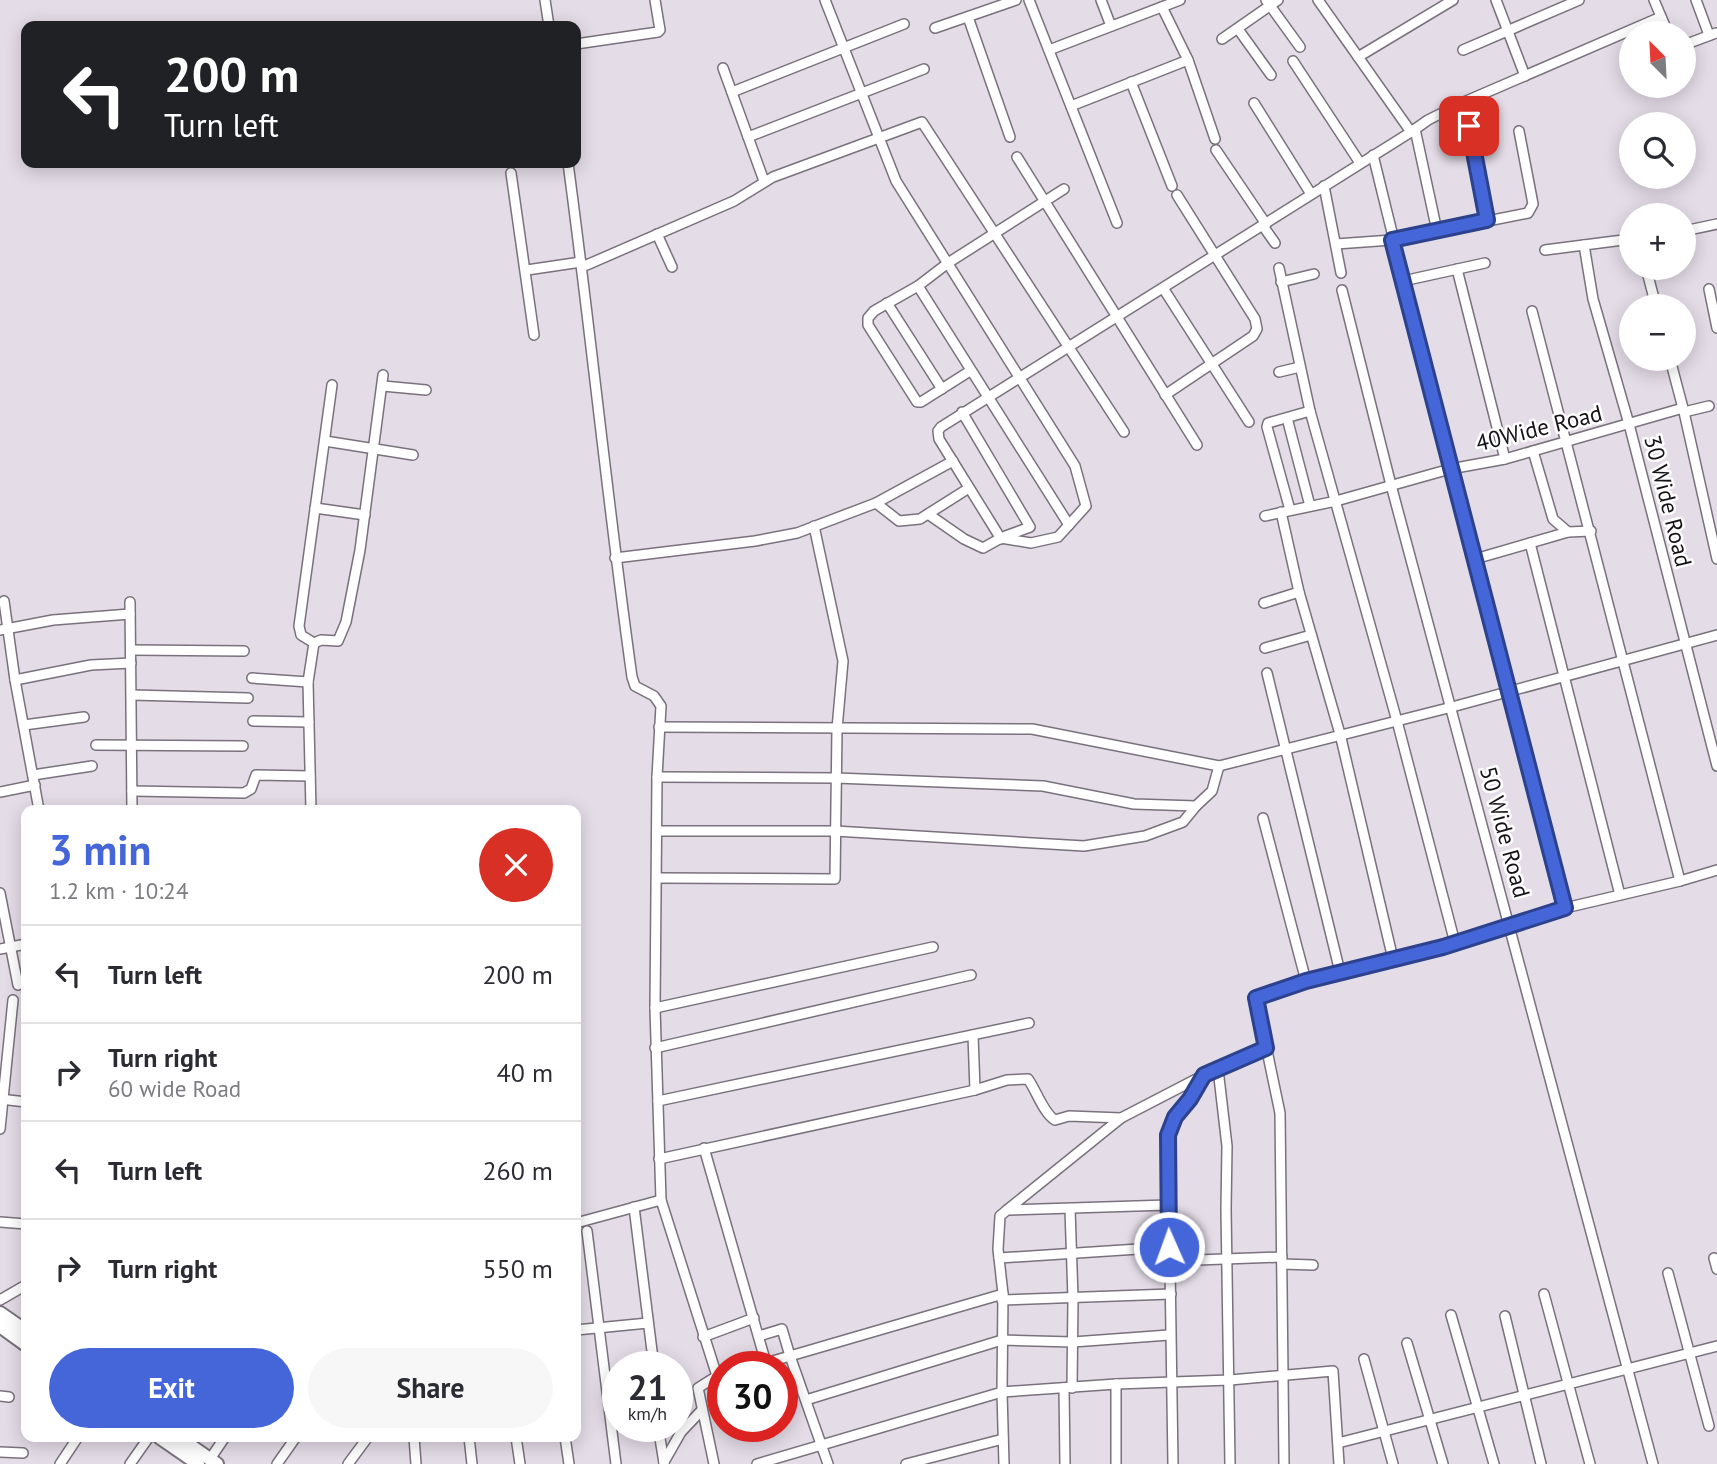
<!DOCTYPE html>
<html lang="en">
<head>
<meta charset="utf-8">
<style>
	body { margin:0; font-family:"PT Sans",sans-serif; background:#f7f7f7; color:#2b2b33; height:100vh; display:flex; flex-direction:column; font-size:26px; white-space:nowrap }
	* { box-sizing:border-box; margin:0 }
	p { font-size:23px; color:#7c7c81 }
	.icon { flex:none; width:38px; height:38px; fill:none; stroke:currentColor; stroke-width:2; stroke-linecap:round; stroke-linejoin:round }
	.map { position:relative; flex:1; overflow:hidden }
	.sheet { position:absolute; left:21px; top:805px; width:560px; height:637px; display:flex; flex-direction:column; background:#fff; border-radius:14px; box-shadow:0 4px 18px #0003 }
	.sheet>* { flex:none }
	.hud { position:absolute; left:21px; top:21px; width:560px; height:147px; border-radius:14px; box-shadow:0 4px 18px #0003; background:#202124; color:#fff; overflow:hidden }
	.needle { width:46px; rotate:336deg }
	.controls { position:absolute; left:1619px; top:21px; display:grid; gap:14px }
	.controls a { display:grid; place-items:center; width:77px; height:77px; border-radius:50%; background:#fff; box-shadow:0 4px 18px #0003; font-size:35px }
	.speed { position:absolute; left:602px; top:1351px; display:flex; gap:14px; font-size:35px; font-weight:700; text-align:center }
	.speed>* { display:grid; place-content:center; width:91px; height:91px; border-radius:50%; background:#fff; box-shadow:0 4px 18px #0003; line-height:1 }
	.speed small { font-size:18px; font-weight:400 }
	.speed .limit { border:10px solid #d22; background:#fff; color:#111 }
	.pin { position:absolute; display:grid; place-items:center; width:60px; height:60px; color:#fff; margin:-30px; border-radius:14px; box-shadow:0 4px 10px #0006 }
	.me { position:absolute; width:77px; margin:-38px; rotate:358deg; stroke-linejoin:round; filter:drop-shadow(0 0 5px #0008) }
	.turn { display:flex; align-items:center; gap:24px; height:147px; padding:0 28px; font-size:32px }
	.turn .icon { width:91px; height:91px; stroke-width:2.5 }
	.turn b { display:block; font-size:49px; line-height:60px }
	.round { display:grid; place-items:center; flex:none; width:74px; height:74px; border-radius:37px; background:#f7f7f7 }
	.summary { display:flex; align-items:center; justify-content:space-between; height:119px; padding:0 28px }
	h1 { font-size:42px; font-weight:700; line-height:52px; color:#4566d9 }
	.cta { display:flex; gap:14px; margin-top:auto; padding:14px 28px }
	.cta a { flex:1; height:80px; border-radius:42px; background:#4566d9; color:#fff; font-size:28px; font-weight:700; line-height:80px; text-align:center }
	.cta a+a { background:#f7f7f7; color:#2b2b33 }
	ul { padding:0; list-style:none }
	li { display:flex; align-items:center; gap:21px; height:98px; padding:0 28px; border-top:2px solid #e1e1e2 }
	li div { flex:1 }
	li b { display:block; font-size:26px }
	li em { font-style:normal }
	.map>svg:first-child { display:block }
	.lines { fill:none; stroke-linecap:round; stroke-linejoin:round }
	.street-casing { stroke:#79717c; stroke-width:12 }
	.secondary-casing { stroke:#79717c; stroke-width:16 }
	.street { stroke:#fff; stroke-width:9 }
	.secondary { stroke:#fff; stroke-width:12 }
	.route-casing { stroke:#2d428d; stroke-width:18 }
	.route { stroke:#4566d9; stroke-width:12 }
	.labels { text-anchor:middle; stroke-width:5; stroke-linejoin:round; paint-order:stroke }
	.street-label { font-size:23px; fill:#151216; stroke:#fff }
</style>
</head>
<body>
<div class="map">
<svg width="1717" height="1464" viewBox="0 0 1717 1464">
	<rect width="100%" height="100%" fill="#e4dce7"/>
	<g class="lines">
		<defs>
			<g id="street">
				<polyline points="545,0 549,26"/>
				<polyline points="825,0 896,181 1075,466 1086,506 1058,537 1031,543 1001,538 983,548 964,539 928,514"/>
				<polyline points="1029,0 1117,223"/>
				<polyline points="1101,0 1111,26"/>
				<polyline points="1266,0 1300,47"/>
				<polyline points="1496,0 1525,76"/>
				<polyline points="1654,0 1668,33"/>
				<polyline points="1696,0 1709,35"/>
				<polyline points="1162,7 1188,60 1215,139"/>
				<polyline points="968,17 1010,137"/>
				<polyline points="935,28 1016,0"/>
				<polyline points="1238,29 1271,75"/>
				<polyline points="1222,39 1278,0"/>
				<polyline points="576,44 658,32 660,30 655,0"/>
				<polyline points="1684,45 1716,33"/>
				<polyline points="1049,50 1180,0"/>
				<polyline points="1463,50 1579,0"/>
				<polyline points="1358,57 1453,0"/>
				<polyline points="1293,61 1360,163"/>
				<polyline points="723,68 764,181"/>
				<polyline points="1131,82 1172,186"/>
				<polyline points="732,92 904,24"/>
				<polyline points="1464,102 1487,221"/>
				<polyline points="1254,103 1311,194"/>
				<polyline points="1071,106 1188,60"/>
				<polyline points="1415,129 1437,231"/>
				<polyline points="1411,132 1428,120 1464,102 1661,17"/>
				<polyline points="748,137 924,69"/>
				<polyline points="1216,150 1266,224"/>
				<polyline points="1373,155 1450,469 1565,908"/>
				<polyline points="1017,157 1197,445"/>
				<path d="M568 163C591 334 608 506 632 677L635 686 654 696 661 706 657 777 655 1008 661 1200 717 1376 723 1375"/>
				<polyline points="511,173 534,335"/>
				<polyline points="1324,186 1341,273"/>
				<polyline points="1263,226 1275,243"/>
				<polyline points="1684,231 1717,224"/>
				<polyline points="657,234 672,267"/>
				<polyline points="1336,244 1392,240 1528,213 1533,204 1519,131"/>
				<polyline points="1584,245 1593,299 1629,424 1717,766"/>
				<polyline points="1545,250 1631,239"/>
				<polyline points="582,267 734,201 773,177 922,122 1124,432"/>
				<polyline points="1279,268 1310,411 1397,721 1455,943"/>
				<polyline points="1646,268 1656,306"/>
				<polyline points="1457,269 1505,459"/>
				<polyline points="527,270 581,262"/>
				<polyline points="1403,281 1485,263"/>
				<polyline points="1281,282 1314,274"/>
				<polyline points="918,286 1069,525"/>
				<polyline points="1163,288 1249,422"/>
				<polyline points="1709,289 1717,328"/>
				<polyline points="1342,290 1391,485 1653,1464"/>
				<polyline points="887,303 942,389"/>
				<polyline points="1532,311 1680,881"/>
				<polyline points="1670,359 1684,412 1717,559"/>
				<polyline points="970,371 921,402 917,402 868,325 868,318 874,311 918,286 948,263 1064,189"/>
				<polyline points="1279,372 1300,367"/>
				<polyline points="383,386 426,390"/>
				<polyline points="1165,395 1253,336 1257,329 1255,319 1177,195"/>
				<polyline points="962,412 1030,527 1003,537"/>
				<polyline points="1684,412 1709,406"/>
				<polyline points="1287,418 1310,506"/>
				<polyline points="325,441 413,455"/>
				<polyline points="1533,451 1553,519 1568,532 1591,531"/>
				<polyline points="876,503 953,461"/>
				<polyline points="315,508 365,515"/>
				<polyline points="1290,510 1267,427 1268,423 1310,411"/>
				<polyline points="1281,512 1299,592 1340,734 1393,959"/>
				<polyline points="1265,516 1336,501 1450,469 1505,459 1683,408"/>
				<polyline points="1001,539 939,439 938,431 941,427 1411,132 1318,0"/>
				<polyline points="1530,543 1620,895"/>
				<polyline points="615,558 755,541 797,533 876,503 899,521 920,519 969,488"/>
				<polyline points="1475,559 1568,532"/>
				<polyline points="4,601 15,680 39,810"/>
				<polyline points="130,602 132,810"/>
				<polyline points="1264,603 1299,592"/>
				<polyline points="0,630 53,620 130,614"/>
				<polyline points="314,643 321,640 338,641 346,622 360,550 383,375"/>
				<polyline points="314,643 301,635 299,626 332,385"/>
				<polyline points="1265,648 1311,635"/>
				<polyline points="131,650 244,651"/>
				<polyline points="1267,673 1340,972"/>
				<polyline points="252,678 308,682"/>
				<polyline points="15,680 91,665 131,663"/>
				<polyline points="132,695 248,698"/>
				<polyline points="253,721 309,722"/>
				<polyline points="24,725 84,717"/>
				<polyline points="659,727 1032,729 1219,766"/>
				<polyline points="96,745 243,746"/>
				<polyline points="33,775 92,766"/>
				<polyline points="657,777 836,778 1043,786 1134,804 1196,806 1212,791 1219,766 1452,707 1717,635"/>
				<polyline points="132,791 244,793 251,789 256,775 310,776"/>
				<polyline points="0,792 35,785"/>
				<polyline points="311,810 308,682 314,643"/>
				<polyline points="1263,818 1306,981"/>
				<polyline points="658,831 835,831 1084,846 1145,836 1183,822 1196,806"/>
				<polyline points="657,878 835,879 837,729 843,661 814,526"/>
				<polyline points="0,893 18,985"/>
				<polyline points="0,949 26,944"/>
				<polyline points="655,1008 933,947"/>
				<polyline points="973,1035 975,1090"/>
				<polyline points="655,1048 971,975"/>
				<polyline points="1218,1069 1227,1146 1226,1209 1230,1464"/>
				<polyline points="0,1099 26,1102"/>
				<polyline points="658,1101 1029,1023"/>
				<polyline points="0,1129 13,1000"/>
				<polyline points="704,1148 766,1363"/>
				<path d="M659 1159 975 1090 1007 1080 1028 1079C1036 1090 1044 1114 1055 1120L1069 1116 1121 1118"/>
				<polyline points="634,1207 654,1367"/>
				<polyline points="1070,1209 1073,1298 1072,1388"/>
				<polyline points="1007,1210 1121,1118 1204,1075 1266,1048"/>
				<polyline points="0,1222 26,1224"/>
				<polyline points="576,1223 661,1200"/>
				<polyline points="587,1231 616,1464"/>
				<polyline points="999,1258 1169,1247"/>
				<polyline points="1714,1258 1717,1269"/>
				<polyline points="1170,1261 1282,1257"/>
				<polyline points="1282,1264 1313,1265"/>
				<polyline points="1668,1273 1709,1426"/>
				<polyline points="1544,1294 1590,1464"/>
				<polyline points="0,1300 26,1285"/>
				<polyline points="1002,1300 1171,1294"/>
				<polyline points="1451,1315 1494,1464"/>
				<polyline points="1505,1316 1541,1464"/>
				<polyline points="576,1330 648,1323"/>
				<polyline points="759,1336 782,1329 790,1356 1003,1294"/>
				<polyline points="703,1337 754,1318"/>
				<polyline points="1407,1343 1443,1464"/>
				<polyline points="1364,1359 1393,1464"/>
				<polyline points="752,1367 790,1356 828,1464"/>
				<polyline points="1116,1384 1116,1464"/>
				<polyline points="1064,1388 1065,1464"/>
				<polyline points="0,1396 9,1397"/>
				<polyline points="806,1400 1002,1340 1073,1342 1169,1335"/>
				<polyline points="658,1426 664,1463"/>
				<polyline points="414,1437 416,1464"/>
				<polyline points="469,1437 472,1464"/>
				<polyline points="516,1437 520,1464"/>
				<polyline points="565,1437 569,1464"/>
				<polyline points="1338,1443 1717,1346"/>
				<polyline points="0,1452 23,1453"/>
				<polyline points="210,1459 225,1437"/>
				<polyline points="664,1462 681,1432 701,1411"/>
				<polyline points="60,1464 78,1437"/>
				<polyline points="130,1464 149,1437"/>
				<polyline points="277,1464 296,1437"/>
				<polyline points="348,1464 368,1437"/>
				<polyline points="714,1464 698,1388 717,1376"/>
				<polyline points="757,1464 1002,1392 1116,1384 1230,1380 1333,1371 1339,1464"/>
				<polyline points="906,1464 1003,1439"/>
				<polyline points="1004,1464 1002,1392 1003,1294 998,1249 1000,1216 1007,1210 1168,1205"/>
				<path d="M1173 1464 1168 1135C1177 1113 1192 1096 1204 1075"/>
				<polyline points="1284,1464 1280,1113 1256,998 1306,981 1443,947 1565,908 1680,881 1717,870"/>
			</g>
			<g id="secondary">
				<polyline points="0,1313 26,1331"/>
				<polyline points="0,1326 26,1345"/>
				<polyline points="159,1437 198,1464"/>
				<polyline points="178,1437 217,1464"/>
			</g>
		</defs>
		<use href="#street" class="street-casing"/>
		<use href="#secondary" class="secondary-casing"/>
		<use href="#street" class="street"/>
		<use href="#secondary" class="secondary"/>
	</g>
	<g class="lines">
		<defs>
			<polyline id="route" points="1169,1247 1168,1135 1175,1117 1190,1099 1204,1075 1266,1048 1256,998 1306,981 1443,947 1565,908 1392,240 1487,220 1469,126"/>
		</defs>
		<use href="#route" class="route-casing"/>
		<use href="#route" class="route"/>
	</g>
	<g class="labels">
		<g class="street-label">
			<text transform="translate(1539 428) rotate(-14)" y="8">40Wide Road</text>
			<text transform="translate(1668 501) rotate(76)" y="8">30 Wide Road</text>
			<text transform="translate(1505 832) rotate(75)" y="8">50 Wide Road</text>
		</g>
	</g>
</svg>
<div class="controls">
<a><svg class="needle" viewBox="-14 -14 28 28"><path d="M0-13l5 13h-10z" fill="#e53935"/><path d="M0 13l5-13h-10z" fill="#7c7c81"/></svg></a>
<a><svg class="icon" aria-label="search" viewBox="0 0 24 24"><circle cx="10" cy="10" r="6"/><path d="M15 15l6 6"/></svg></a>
<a>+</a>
<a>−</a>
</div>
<div class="speed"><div>21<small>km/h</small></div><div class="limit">30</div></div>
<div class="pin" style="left:1469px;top:126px;background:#d93025"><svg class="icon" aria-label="arrive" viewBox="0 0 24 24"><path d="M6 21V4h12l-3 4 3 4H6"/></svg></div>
<svg class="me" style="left:1169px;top:1247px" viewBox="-20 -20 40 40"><circle r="17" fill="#4566d9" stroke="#fff" stroke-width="3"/><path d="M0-11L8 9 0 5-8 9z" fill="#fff"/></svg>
<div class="hud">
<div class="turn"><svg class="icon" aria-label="left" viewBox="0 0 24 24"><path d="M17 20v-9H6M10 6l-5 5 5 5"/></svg><div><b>200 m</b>Turn left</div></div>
</div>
<section class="sheet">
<div class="summary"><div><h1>3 min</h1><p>1.2 km · 10:24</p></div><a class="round" style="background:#d93025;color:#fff"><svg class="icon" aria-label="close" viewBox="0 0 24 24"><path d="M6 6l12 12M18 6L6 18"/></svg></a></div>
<ul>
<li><svg class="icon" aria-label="left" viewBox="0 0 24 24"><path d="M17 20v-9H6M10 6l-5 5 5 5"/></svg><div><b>Turn left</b></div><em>200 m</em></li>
<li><svg class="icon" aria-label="right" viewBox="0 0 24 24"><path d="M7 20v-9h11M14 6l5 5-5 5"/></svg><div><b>Turn right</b><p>60 wide Road</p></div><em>40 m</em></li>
<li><svg class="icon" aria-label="left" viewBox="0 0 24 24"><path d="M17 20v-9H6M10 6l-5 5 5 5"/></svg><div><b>Turn left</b></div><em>260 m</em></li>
<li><svg class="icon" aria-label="right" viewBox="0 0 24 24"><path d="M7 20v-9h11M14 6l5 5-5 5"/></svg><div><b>Turn right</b></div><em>550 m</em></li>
</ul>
<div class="cta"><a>Exit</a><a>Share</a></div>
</section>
</div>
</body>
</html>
